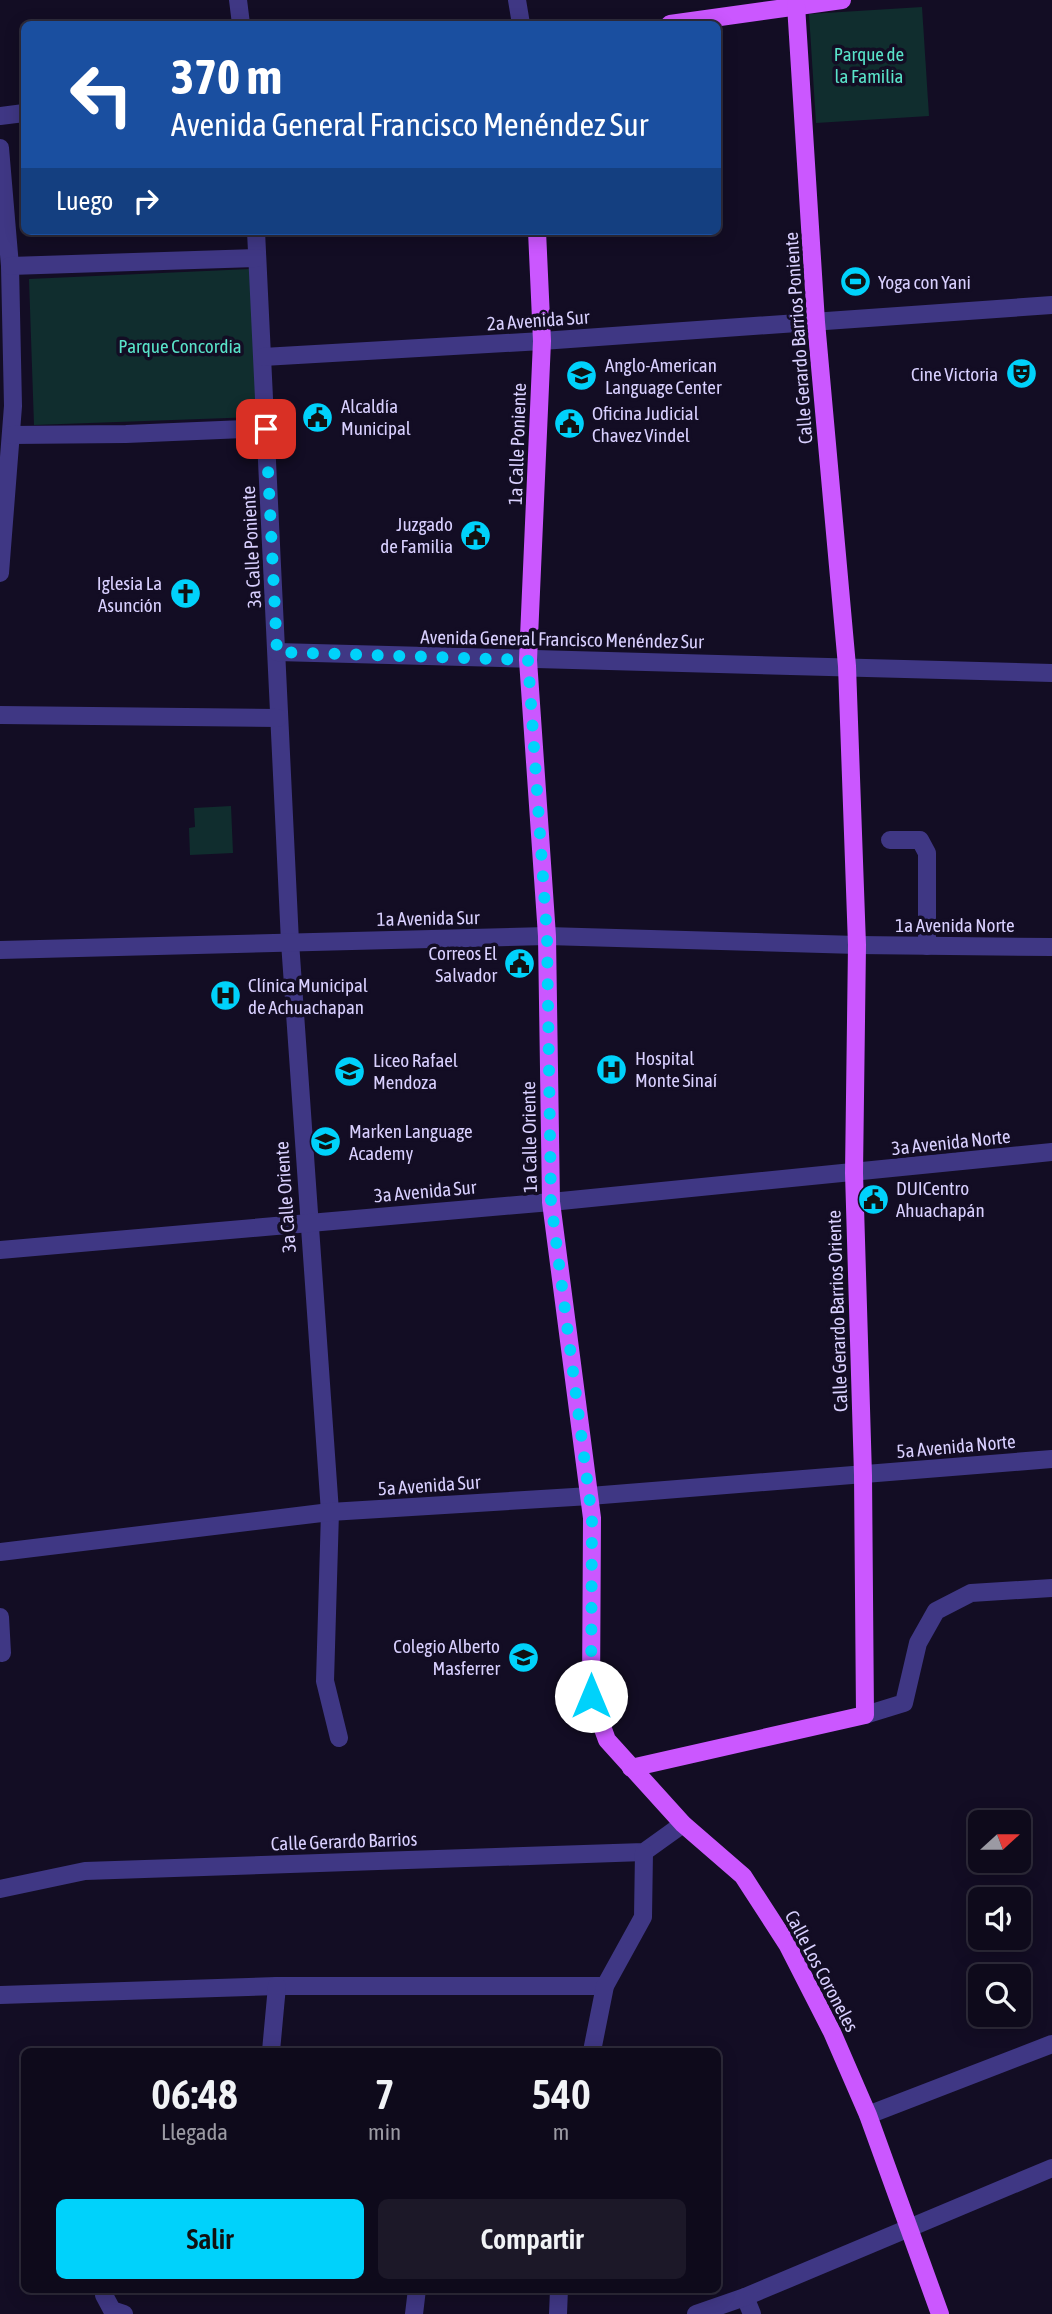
<!DOCTYPE html>
<html lang="es">
<head>
<meta charset="utf-8">
<style>
	body { margin:0; font-family:"Asap Condensed",sans-serif; background:#1c1828; color:#f1f3f6; height:100vh; display:flex; flex-direction:column; font-size:26px; white-space:nowrap }
	* { box-sizing:border-box; margin:0 }
	p { font-size:23px; color:#9b9aa3 }
	.icon { flex:none; width:38px; height:38px; fill:none; stroke:currentColor; stroke-width:2; stroke-linecap:round; stroke-linejoin:round }
	.map { position:relative; flex:1; overflow:hidden }
	.panel { position:absolute; left:21px; top:2048px; width:700px; height:245px; display:flex; flex-direction:column; background:#0e0a1b; border-radius:10px; box-shadow:0 4px 18px #0003,0 0 0 2px #2e2b3a }
	.panel>* { flex:none }
	.banner { position:absolute; left:21px; top:21px; width:700px; height:214px; border-radius:10px; box-shadow:0 4px 18px #0003,0 0 0 2px #2e2b3a; background:#1a4fa0; color:#fff; overflow:hidden }
	.needle { width:46px; rotate:69deg }
	.tools { position:absolute; left:968px; top:1810px; display:grid; gap:14px }
	.tools a { display:grid; place-items:center; width:63px; height:63px; border-radius:10px; background:#0e0a1b; box-shadow:0 4px 18px #0003,0 0 0 2px #2e2b3a; font-size:35px }
	.pin { position:absolute; display:grid; place-items:center; width:60px; height:60px; color:#fff; margin:-30px; border-radius:14px; box-shadow:0 4px 10px #0006 }
	.me { position:absolute; width:77px; margin:-38px; rotate:0deg; stroke-linejoin:round; filter:drop-shadow(0 0 5px #0008) }
	.turn { display:flex; align-items:center; gap:24px; height:147px; padding:0 35px; font-size:32px }
	.turn .icon { width:91px; height:91px; stroke-width:2.5 }
	.turn b { display:block; font-size:49px; line-height:60px }
	.then { display:flex; align-items:center; height:66px; padding:0 35px; background:#0003; gap:14px; font-size:26px }
	.eta { display:flex; justify-content:space-evenly; align-items:center; height:119px; text-align:center }
	.eta b { font-size:42px; font-weight:600; line-height:49px }
	.primary-button { display:flex; gap:14px; margin-top:auto; padding:14px 35px }
	.primary-button a { flex:1; height:80px; border-radius:10px; background:#00d2fb; color:#111; font-size:28px; font-weight:600; line-height:80px; text-align:center }
	.primary-button a+a { background:#1c1828; color:#f1f3f6 }
	.map>svg:first-child { display:block }
	.green { fill:#102d2e }
	.lines { fill:none; stroke-linecap:round; stroke-linejoin:round }
	.minor { stroke:#3f3784; stroke-width:18 }
	.major { stroke:#cb57ff; stroke-width:18 }
	.route { stroke:#00d2fb; stroke-width:12; stroke-dasharray:0 21.6 }
	.labels { text-anchor:middle; stroke-width:7; stroke-linejoin:round; paint-order:stroke }
	.park-label { font-size:19px; fill:#59e3c9; stroke:#130d24 }
	.poi-label { font-size:19px; fill:#d9d0ff; stroke:#130d24; text-anchor:start }
	.street-label { font-size:19px; fill:#d9d0ff; stroke:#130d24 }
</style>
</head>
<body>
<div class="map">
<svg width="1052" height="2314" viewBox="0 0 1052 2314">
	<rect width="100%" height="100%" fill="#130d24"/>
	<g class="green">
		<polygon points="922,7 929,116 816,123 809,14"/>
		<polygon points="250,269 258,417 34,425 29,279"/>
		<polygon points="231,806 233,853 190,855 189,828 195,827 194,808"/>
	</g>
	<g class="lines">
		<g class="minor">
			<polyline points="238,0 241,24"/>
			<polyline points="517,0 521,24"/>
			<polyline points="0,116 24,113"/>
			<polyline points="0,148 10,266 13,406 0,573"/>
			<polyline points="256,231 290,942 330,1512 325,1681 339,1738"/>
			<polyline points="10,266 257,258"/>
			<polyline points="263,357 542,341 1052,305"/>
			<polyline points="11,435 126,434 266,428"/>
			<polyline points="277,652 1052,673"/>
			<polyline points="0,715 278,718"/>
			<polyline points="890,840 920,840 927,853 927,946"/>
			<polyline points="0,950 547,936 857,945 1052,947"/>
			<polyline points="0,1250 551,1202 1052,1152"/>
			<polyline points="0,1552 330,1512 590,1496 1052,1459"/>
			<polyline points="0,1617 2,1653"/>
			<polyline points="865,1715 904,1703 918,1643 936,1611 971,1593 1052,1588"/>
			<polyline points="0,1889 85,1871 644,1852 683,1824"/>
			<polyline points="0,1995 277,1986 605,1986"/>
			<polyline points="271,2051 277,1986"/>
			<polyline points="592,2051 605,1986 643,1917 644,1852"/>
			<polyline points="868,2115 1052,2044"/>
			<polyline points="106,2289 104,2295 112,2310 124,2314"/>
			<polyline points="745,2297 752,2314"/>
			<polyline points="414,2314 417,2289"/>
			<polyline points="558,2314 559,2289"/>
			<polyline points="696,2314 745,2297 1052,2168"/>
		</g>
		<g class="major">
			<polyline points="670,24 842,0"/>
			<polyline points="537,231 542,341 528,660 547,936 551,1202 592,1518 591,1696 607,1740 683,1824 743,1876 787,1944 832,2032 868,2115 940,2314"/>
			<polyline points="631,1768 865,1715 863,1475 854,1173 857,945 847,666 816,322 796,5"/>
		</g>
	</g>
	<g class="lines">
		<polyline class="route" points="266,429 277,652 528,660 547,936 551,1202 592,1518 591,1696"/>
	</g>
	<defs>
		<symbol id="stadium-disc" viewBox="-11 -11 22 22"><circle r="9.5" fill="#00d2fb" stroke="#130d24"/><path d="M0-5a6.5 5 0 1 0 0 10a6.5 5 0 1 0 0-10ZM-3.5-1.8h7v3.6h-7Z" fill="#111"/></symbol>
		<symbol id="theatre-disc" viewBox="-11 -11 22 22"><circle r="9.5" fill="#00d2fb" stroke="#130d24"/><path d="M-5-5.5Q0-4 5-5.5V0Q5 5 0 6Q-5 5-5 0ZM-3.3-2.5H-1v1.5H-3.3ZM1-2.5H3.3v1.5H1ZM-2.8 1Q0 5.5 2.8 1Z" fill="#111"/></symbol>
		<symbol id="school-disc" viewBox="-11 -11 22 22"><circle r="9.5" fill="#00d2fb" stroke="#130d24"/><path d="M0-5L7-2L0 1L-7-2ZM-4 1L0 2.5L4 1V4Q0 6-4 4Z" fill="#111"/></symbol>
		<symbol id="civic-disc" viewBox="-11 -11 22 22"><circle r="9.5" fill="#00d2fb" stroke="#130d24"/><path d="M-.6-6.5H3V-4.5H.6V-3L4-1V1h2V6H-6V1h2V-1L-.6-3ZM-1.2 2.5V6h2.4V2.5Z" fill="#111"/></symbol>
		<symbol id="church-disc" viewBox="-11 -11 22 22"><circle r="9.5" fill="#00d2fb" stroke="#130d24"/><path d="M-1.2-6h2.4v3.5h3.3v2.4h-3.3V6h-2.4V-.1h-3.3v-2.4h3.3Z" fill="#111"/></symbol>
		<symbol id="hospital-disc" viewBox="-11 -11 22 22"><circle r="9.5" fill="#00d2fb" stroke="#130d24"/><path d="M-5-5h3v3.5h4V-5h3V5h-3V1.5h-4V5h-3Z" fill="#111"/></symbol>
	</defs>
	<g fill-rule="evenodd">
		<use href="#stadium-disc" x="838" y="264" width="35" height="35"/>
		<use href="#theatre-disc" x="1004" y="356" width="35" height="35"/>
		<use href="#school-disc" x="564" y="358" width="35" height="35"/>
		<use href="#civic-disc" x="300" y="400" width="35" height="35"/>
		<use href="#civic-disc" x="552" y="406" width="35" height="35"/>
		<use href="#civic-disc" x="458" y="518" width="35" height="35"/>
		<use href="#church-disc" x="168" y="576" width="35" height="35"/>
		<use href="#civic-disc" x="502" y="946" width="35" height="35"/>
		<use href="#hospital-disc" x="208" y="978" width="35" height="35"/>
		<use href="#hospital-disc" x="594" y="1052" width="35" height="35"/>
		<use href="#school-disc" x="332" y="1054" width="35" height="35"/>
		<use href="#school-disc" x="308" y="1124" width="35" height="35"/>
		<use href="#civic-disc" x="856" y="1182" width="35" height="35"/>
		<use href="#school-disc" x="506" y="1640" width="35" height="35"/>
	</g>
	<g class="labels">
		<g class="park-label">
			<text x="869" y="61">Parque de<tspan x="869" dy="22">la Familia</tspan></text>
			<text x="180" y="353">Parque Concordia</text>
		</g>
		<g class="poi-label">
			<text x="878" y="289">Yoga con Yani</text>
			<text x="605" y="372">Anglo-American<tspan x="605" dy="22">Language Center</tspan></text>
			<text x="998" y="381" text-anchor="end">Cine Victoria</text>
			<text x="341" y="413">Alcaldía<tspan x="341" dy="22">Municipal</tspan></text>
			<text x="592" y="420">Oficina Judicial<tspan x="592" dy="22">Chavez Vindel</tspan></text>
			<text x="453" y="531" text-anchor="end">Juzgado<tspan x="453" dy="22">de Familia</tspan></text>
			<text x="162" y="590" text-anchor="end">Iglesia La<tspan x="162" dy="22">Asunción</tspan></text>
			<text x="497" y="960" text-anchor="end">Correos El<tspan x="497" dy="22">Salvador</tspan></text>
			<text x="248" y="992">Clínica Municipal<tspan x="248" dy="22">de Achuachapan</tspan></text>
			<text x="635" y="1065">Hospital<tspan x="635" dy="22">Monte Sinaí</tspan></text>
			<text x="373" y="1067">Liceo Rafael<tspan x="373" dy="22">Mendoza</tspan></text>
			<text x="349" y="1138">Marken Language<tspan x="349" dy="22">Academy</tspan></text>
			<text x="896" y="1195">DUICentro<tspan x="896" dy="22">Ahuachapán</tspan></text>
			<text x="500" y="1653" text-anchor="end">Colegio Alberto<tspan x="500" dy="22">Masferrer</tspan></text>
		</g>
		<g class="street-label">
			<text transform="translate(538 320) rotate(-4)" y="7">2a Avenida Sur</text>
			<text transform="translate(798 338) rotate(-94)" y="7">Calle Gerardo Barrios Poniente</text>
			<text transform="translate(517 444) rotate(-88)" y="7">1a Calle Poniente</text>
			<text transform="translate(251 547) rotate(-93)" y="7">3a Calle Poniente</text>
			<text transform="translate(562 639) rotate(1)" y="7">Avenida General Francisco Menéndez Sur</text>
			<text transform="translate(428 918) rotate(-1)" y="7">1a Avenida Sur</text>
			<text x="955" y="932">1a Avenida Norte</text>
			<text transform="translate(529 1137) rotate(-91)" y="7">1a Calle Oriente</text>
			<text transform="translate(951 1142) rotate(-6)" y="7">3a Avenida Norte</text>
			<text transform="translate(425 1191) rotate(-5)" y="7">3a Avenida Sur</text>
			<text transform="translate(285 1197) rotate(-94)" y="7">3a Calle Oriente</text>
			<text transform="translate(837 1311) rotate(-92)" y="7">Calle Gerardo Barrios Oriente</text>
			<text transform="translate(956 1446) rotate(-5)" y="7">5a Avenida Norte</text>
			<text transform="translate(429 1485) rotate(-4)" y="7">5a Avenida Sur</text>
			<text transform="translate(344 1841) rotate(-2)" y="7">Calle Gerardo Barrios</text>
			<text transform="translate(822 1971) rotate(62)" y="7">Calle Los Coroneles</text>
		</g>
	</g>
</svg>
<div class="tools">
<a><svg class="needle" viewBox="-14 -14 28 28"><path d="M0-13l5 13h-10z" fill="#e53935"/><path d="M0 13l5-13h-10z" fill="#9b9aa3"/></svg></a>
<a><svg class="icon" aria-label="sound" viewBox="0 0 24 24"><path d="M4 9h4l5-4v14l-5-4H4zM17 9q2 3 0 6"/></svg></a>
<a><svg class="icon" aria-label="search" viewBox="0 0 24 24"><circle cx="10" cy="10" r="6"/><path d="M15 15l6 6"/></svg></a>
</div>
<div class="pin" style="left:266px;top:429px;background:#d93025"><svg class="icon" aria-label="arrive" viewBox="0 0 24 24"><path d="M6 21V4h12l-3 4 3 4H6"/></svg></div>
<svg class="me" style="left:591px;top:1696px" viewBox="-20 -20 40 40"><circle r="19" fill="#fff"/><path d="M0-13L10 11 0 6-10 11z" fill="#00d2fb"/></svg>
<div class="banner">
<div class="turn"><svg class="icon" aria-label="left" viewBox="0 0 24 24"><path d="M17 20v-9H6M10 6l-5 5 5 5"/></svg><div><b>370 m</b>Avenida General Francisco Menéndez Sur</div></div>
<div class="then">Luego<svg class="icon" aria-label="right" viewBox="0 0 24 24"><path d="M7 20v-9h11M14 6l5 5-5 5"/></svg></div>
</div>
<section class="panel">
<div class="eta">
<div><b>06:48</b><p>Llegada</p></div>
<div><b>7</b><p>min</p></div>
<div><b>540</b><p>m</p></div>
</div>
<div class="primary-button"><a>Salir</a><a>Compartir</a></div>
</section>
</div>
</body>
</html>
